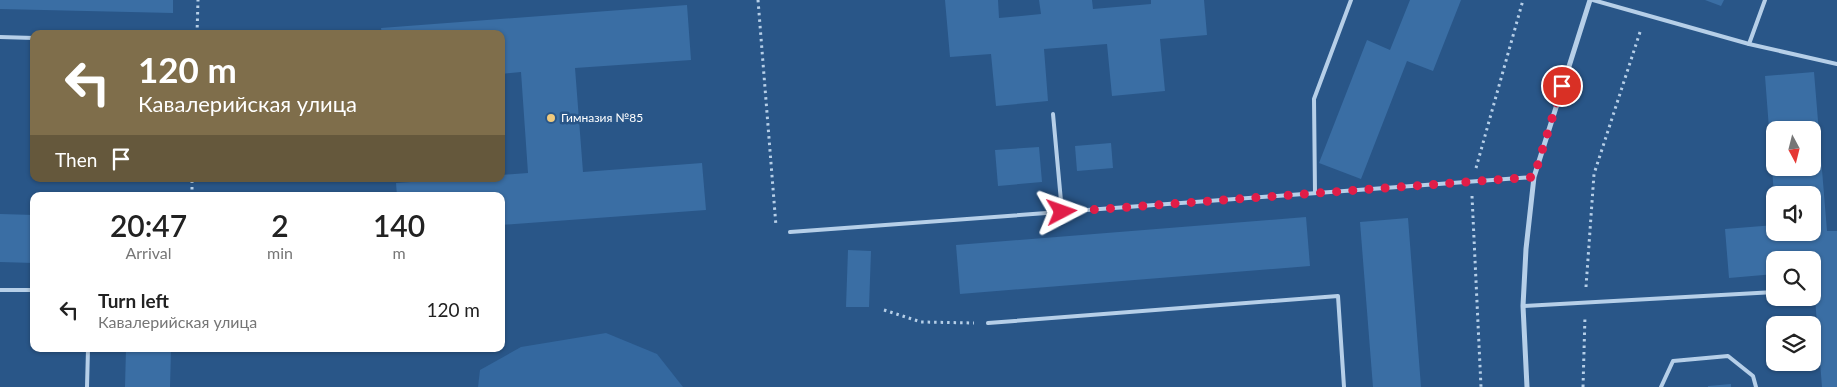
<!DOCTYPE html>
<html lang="en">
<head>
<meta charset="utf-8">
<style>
	body { margin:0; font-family:Lato,sans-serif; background:#f2f2f2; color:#222; height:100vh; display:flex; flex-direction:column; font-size:19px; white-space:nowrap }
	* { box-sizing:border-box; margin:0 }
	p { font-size:16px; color:#767676 }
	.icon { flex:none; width:28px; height:28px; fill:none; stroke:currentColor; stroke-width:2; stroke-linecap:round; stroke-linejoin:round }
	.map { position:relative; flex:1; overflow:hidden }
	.drawer { position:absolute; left:30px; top:192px; width:475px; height:160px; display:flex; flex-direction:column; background:#fff; border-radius:10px; box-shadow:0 1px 4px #0004 }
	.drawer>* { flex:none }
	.banner { position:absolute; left:30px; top:30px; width:475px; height:152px; border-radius:10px; box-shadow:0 1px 4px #0004; background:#7f6e4b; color:#fff; overflow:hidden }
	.needle { width:32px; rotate:173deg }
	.tools { position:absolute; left:1766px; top:121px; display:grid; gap:10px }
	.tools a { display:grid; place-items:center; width:55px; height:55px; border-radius:10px; background:#fff; box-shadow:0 1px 4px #0004; font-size:25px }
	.pin { position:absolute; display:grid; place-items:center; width:42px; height:42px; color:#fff; margin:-21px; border:2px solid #fff; border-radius:50%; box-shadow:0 1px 5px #0007 }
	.me { position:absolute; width:55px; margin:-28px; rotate:86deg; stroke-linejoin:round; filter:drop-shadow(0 0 4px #0008) }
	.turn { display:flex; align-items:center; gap:18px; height:105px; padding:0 25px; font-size:22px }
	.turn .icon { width:65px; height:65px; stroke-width:2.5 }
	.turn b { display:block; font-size:35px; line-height:42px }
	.then { display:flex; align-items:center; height:48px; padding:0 25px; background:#0003; gap:10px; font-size:19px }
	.eta { display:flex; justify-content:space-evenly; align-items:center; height:85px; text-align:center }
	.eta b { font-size:30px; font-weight:600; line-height:35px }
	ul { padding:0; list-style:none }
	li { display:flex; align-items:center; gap:15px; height:65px; padding:0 25px }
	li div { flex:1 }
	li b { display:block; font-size:19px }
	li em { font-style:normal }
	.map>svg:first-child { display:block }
	.green { fill:#34689f }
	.building { fill:#3a6ea4; fill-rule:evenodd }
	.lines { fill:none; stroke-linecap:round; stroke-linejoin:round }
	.path { stroke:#b6cfe8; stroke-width:3; stroke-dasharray:2.5 4; stroke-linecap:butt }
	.service { stroke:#b6cfe8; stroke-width:4 }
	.minor { stroke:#b6cfe8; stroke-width:5 }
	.route { stroke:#e11d48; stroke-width:9; stroke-dasharray:0 16.2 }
	.poi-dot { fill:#f0ca7d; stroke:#295688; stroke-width:2 }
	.labels { text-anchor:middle; stroke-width:5; stroke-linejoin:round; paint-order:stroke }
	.poi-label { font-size:12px; fill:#fff; stroke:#295688; text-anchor:start }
</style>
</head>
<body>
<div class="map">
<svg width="1837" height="387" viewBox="0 0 1837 387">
	<rect width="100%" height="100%" fill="#295688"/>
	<polygon class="green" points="606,333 657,354 683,387 478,387 480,370 521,347"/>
	<g class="building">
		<polygon points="0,0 173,0 173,13 0,9"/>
		<polygon points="945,0 998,0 999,18 1041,14 1039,0 1092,0 1093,9 1151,4 1151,0 1204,0 1207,35 1160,39 1165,91 1112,96 1107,44 1044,49 1048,101 996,106 991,54 950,57"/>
		<polygon points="1410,0 1461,0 1433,71 1407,61 1361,179 1319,163 1367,40 1390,50"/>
		<polygon points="1705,0 1724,0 1721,6"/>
		<polygon points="687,5 691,60 575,68 583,172 702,163 706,210 501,225 501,196 397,196 396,183 456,179 501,179 501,175 528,173 521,72 501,74 501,34 382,34 381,28"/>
		<path d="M1814 72 1827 231H1837V387H1822L1812 260H1775V274L1729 278 1725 229 1775 225V232H1812V195H1774L1765 76ZM1775 130H1812V168H1775Z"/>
		<polygon points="1111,143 1113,168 1077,171 1075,146"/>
		<polygon points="1039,147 1042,182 998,186 995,150"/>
		<polygon points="0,214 34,215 34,263 0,262"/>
		<polygon points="1306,217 1310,266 960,294 956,245"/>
		<polygon points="1408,218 1421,387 1373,387 1360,222"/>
		<polygon points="848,250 871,251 869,307 846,307"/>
		<polygon points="126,349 171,349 170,387 125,387"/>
		<polygon points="1731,384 1731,387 1708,387 1708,386"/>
	</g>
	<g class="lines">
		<g class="path">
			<polyline points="758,0 776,226"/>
			<polyline points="197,34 198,0"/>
			<polyline points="1476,168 1523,0"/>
			<polyline points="192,196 192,179"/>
			<polyline points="1472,196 1481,387"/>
			<polyline points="1586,287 1594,174 1641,29"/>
			<polyline points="884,310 921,322 974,323"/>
			<polyline points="1583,387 1585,316"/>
		</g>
		<g class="service">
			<polyline points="1593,0 1749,44 1837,64"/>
			<polyline points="0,37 34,38"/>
			<polyline points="1749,44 1765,0"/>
			<polyline points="1053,114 1062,212"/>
			<polyline points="1315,193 1314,99 1351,0"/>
			<polyline points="790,232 1534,177"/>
			<polyline points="0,290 34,290"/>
			<polyline points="1523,306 1775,292"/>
			<polyline points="988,323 1338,296 1344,387"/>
			<polyline points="87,387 88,349"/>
			<polyline points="1661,387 1673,361 1728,356 1753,376 1756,387"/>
		</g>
		<polyline class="minor" points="1527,387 1523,306 1526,249 1534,177 1590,0"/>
	</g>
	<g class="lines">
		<polyline class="route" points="1062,212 1534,177 1562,86"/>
	</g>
	<circle class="poi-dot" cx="551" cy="118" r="5"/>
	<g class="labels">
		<g class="poi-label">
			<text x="561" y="122">Гимназия №85</text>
		</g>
	</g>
</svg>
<div class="tools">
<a><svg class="needle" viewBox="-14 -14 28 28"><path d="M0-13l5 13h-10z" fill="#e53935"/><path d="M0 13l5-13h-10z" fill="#767676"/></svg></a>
<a><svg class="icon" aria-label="sound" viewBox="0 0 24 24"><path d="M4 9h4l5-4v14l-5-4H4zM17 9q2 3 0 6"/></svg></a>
<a><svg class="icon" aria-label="search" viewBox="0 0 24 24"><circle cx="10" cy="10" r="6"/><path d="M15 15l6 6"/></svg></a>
<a><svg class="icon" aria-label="layers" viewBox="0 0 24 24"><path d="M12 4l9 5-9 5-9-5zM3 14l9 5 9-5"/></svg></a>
</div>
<div class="pin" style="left:1562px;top:86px;background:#d93025"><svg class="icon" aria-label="arrive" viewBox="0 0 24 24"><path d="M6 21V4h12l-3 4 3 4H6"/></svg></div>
<svg class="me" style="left:1062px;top:212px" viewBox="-20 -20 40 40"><path d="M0-17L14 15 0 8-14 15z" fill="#e11d48" stroke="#fff" stroke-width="4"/></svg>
<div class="banner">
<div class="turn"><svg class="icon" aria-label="left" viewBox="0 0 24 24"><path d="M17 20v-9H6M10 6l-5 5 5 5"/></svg><div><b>120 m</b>Кавалерийская улица</div></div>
<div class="then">Then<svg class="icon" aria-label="arrive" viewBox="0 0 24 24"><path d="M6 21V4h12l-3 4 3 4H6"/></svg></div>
</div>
<section class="drawer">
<div class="eta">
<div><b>20:47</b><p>Arrival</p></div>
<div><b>2</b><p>min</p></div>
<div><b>140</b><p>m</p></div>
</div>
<ul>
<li><svg class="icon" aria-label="left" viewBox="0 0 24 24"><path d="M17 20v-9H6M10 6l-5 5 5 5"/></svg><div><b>Turn left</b><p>Кавалерийская улица</p></div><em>120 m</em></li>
</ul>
</section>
</div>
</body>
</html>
